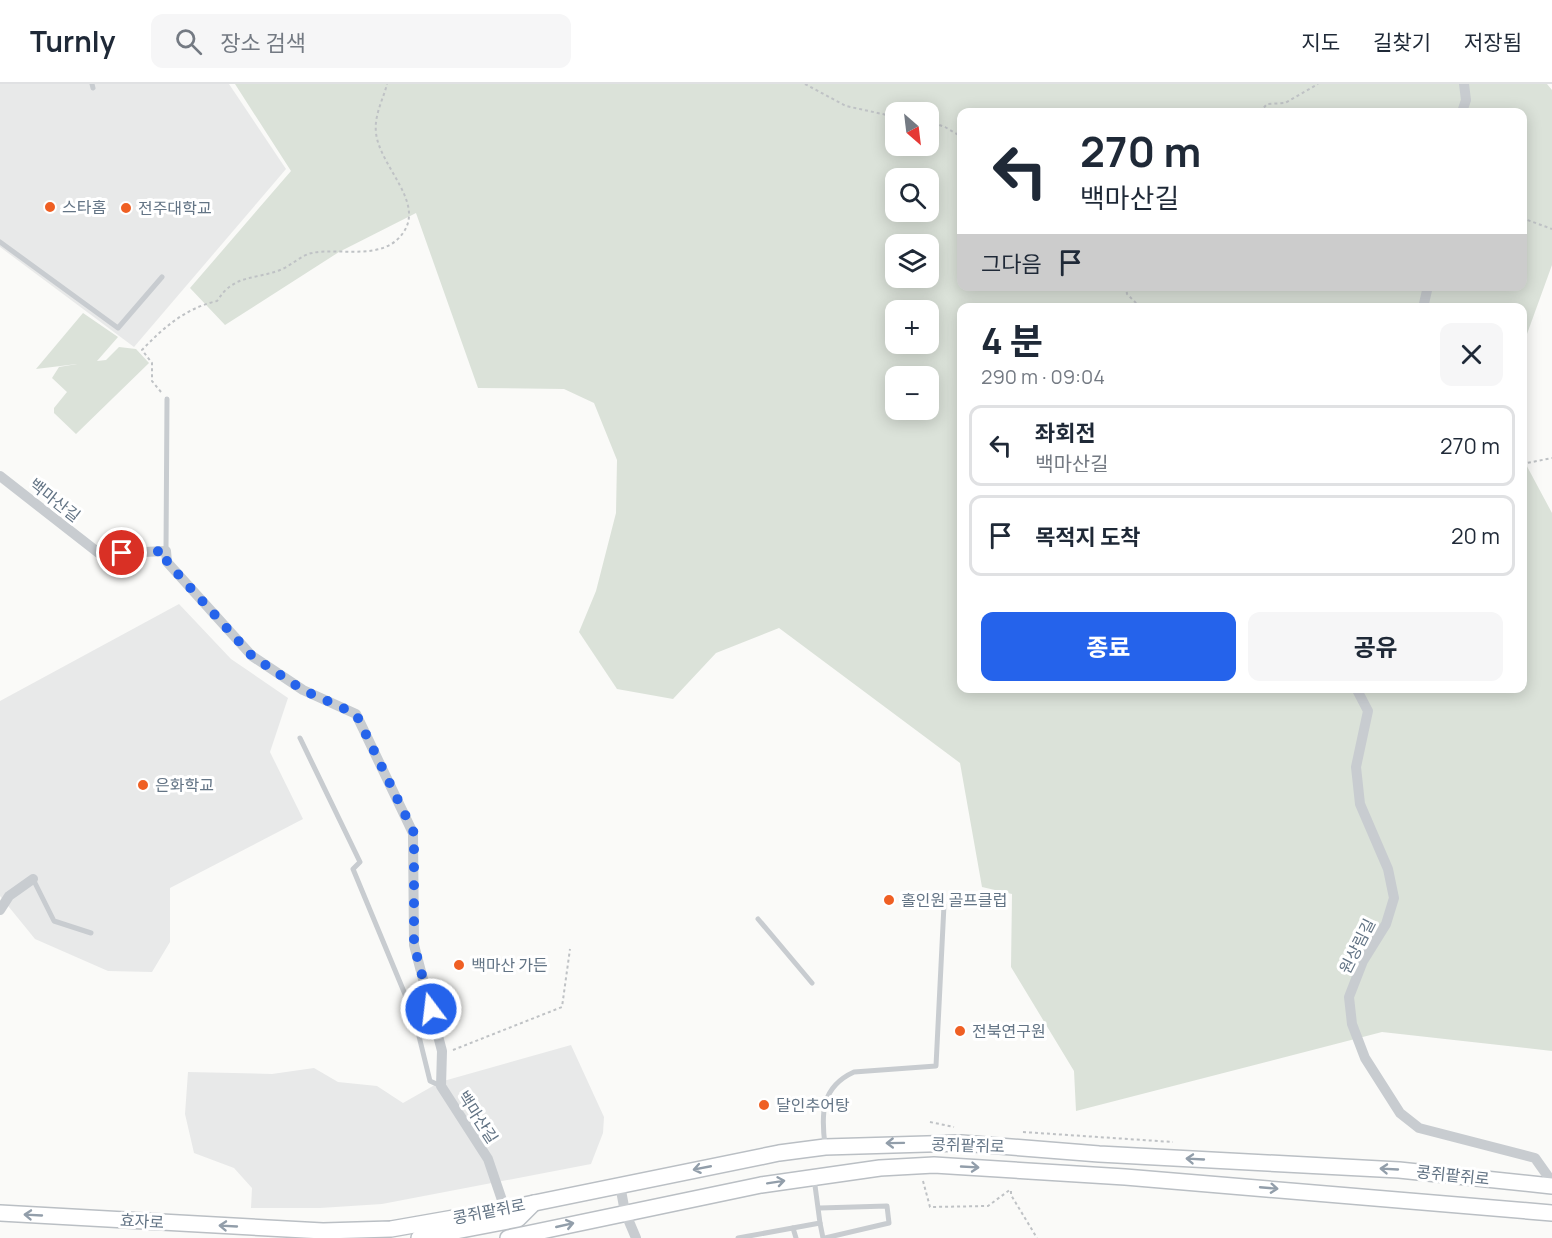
<!DOCTYPE html>
<html lang="ko">
<head>
<meta charset="utf-8">
<style>
	body { margin:0; font-family:Manrope,"Noto Sans KR",sans-serif; background:#f6f6f7; color:#1f2937; height:100vh; display:flex; flex-direction:column; font-size:22px; white-space:nowrap }
	* { box-sizing:border-box; margin:0 }
	p { font-size:20px; color:#747a83 }
	.icon { flex:none; width:33px; height:33px; fill:none; stroke:currentColor; stroke-width:2; stroke-linecap:round; stroke-linejoin:round }
	.map { position:relative; flex:1; overflow:hidden }
	.drawer { position:absolute; left:957px; top:219px; width:570px; height:390px; display:flex; flex-direction:column; background:#fff; border-radius:12px; box-shadow:0 3px 15px #0003 }
	.drawer>* { flex:none }
	.hud { position:absolute; left:957px; top:24px; width:570px; height:183px; border-radius:12px; box-shadow:0 3px 15px #0003; background:#fff; color:#1f2937; overflow:hidden }
	.needle { width:39px; rotate:152deg }
	.tools { position:absolute; left:885px; top:18px; display:grid; gap:12px }
	.tools a { display:grid; place-items:center; width:54px; height:54px; border-radius:12px; background:#fff; box-shadow:0 3px 15px #0003; font-size:30px }
	.pin { position:absolute; display:grid; place-items:center; width:51px; height:51px; color:#fff; margin:-26px; border:3px solid #fff; border-radius:50%; box-shadow:0 2px 6px #0007 }
	.me { position:absolute; width:66px; margin:-33px; rotate:345deg; stroke-linejoin:round; filter:drop-shadow(0 0 4px #0008) }
	.turn { display:flex; align-items:center; gap:21px; height:126px; padding:0 24px; font-size:27px }
	.turn .icon { width:78px; height:78px; stroke-width:2.5 }
	.turn b { display:block; font-size:42px; line-height:51px }
	.then { display:flex; align-items:center; height:57px; padding:0 24px; background:#0003; gap:12px; font-size:22px }
	.round { display:grid; place-items:center; flex:none; width:63px; height:63px; border-radius:12px; background:#f6f6f7 }
	.summary { display:flex; align-items:center; justify-content:space-between; height:102px; padding:0 24px }
	h1 { font-size:36px; font-weight:700; line-height:45px }
	.primary-button { display:flex; gap:12px; margin-top:auto; padding:12px 24px }
	.primary-button a { flex:1; height:69px; border-radius:12px; background:#2563eb; color:#fff; font-size:24px; font-weight:700; line-height:69px; text-align:center }
	.primary-button a+a { background:#f6f6f7; color:#1f2937 }
	ul { padding:0; list-style:none }
	li { display:flex; align-items:center; gap:18px; height:81px; margin:0 12px 9px; padding:0 12px; border:3px solid #e0e1e3; border-radius:12px }
	li div { flex:1 }
	li b { display:block; font-size:22px }
	li em { font-style:normal }
	header { display:flex; align-items:center; gap:36px; box-sizing:border-box; height:84px; padding:0 30px; background:#fff; border-bottom:2px solid #e0e1e3 }
	header strong { font-size:28px }
	nav { display:flex; gap:33px; margin-inline-start:auto; font-size:21px }
	.search { width:420px; height:54px; background:#f6f6f7; display:flex; align-items:center; gap:15px; box-sizing:border-box; padding:0 21px; border-radius:12px; color:#747a83; font-size:22px }
	.map>svg:first-child { display:block }
	.built { fill:#e8e9e9 }
	.green { fill:#dbe2d9; fill-rule:evenodd }
	.lines { fill:none; stroke-linecap:round; stroke-linejoin:round }
	.secondary-casing { stroke:#babfc4; stroke-width:18 }
	.path { stroke:#bfc2c5; stroke-width:2; stroke-dasharray:3 3; stroke-linecap:butt }
	.service { stroke:#c8ccd0; stroke-width:5 }
	.minor { stroke:#c8ccd0; stroke-width:10 }
	.secondary { stroke:#fff; stroke-width:15 }
	.oneway { stroke:#929eaa }
	.route { stroke:#2563eb; stroke-width:10; stroke-dasharray:0 18 }
	.poi-dot { fill:#ef5f23; stroke:#fff; stroke-width:2 }
	.labels { text-anchor:middle; stroke-width:6; stroke-linejoin:round; paint-order:stroke }
	.poi-label { font-size:16px; fill:#637485; stroke:#fff; text-anchor:start }
	.street-label { font-size:16px; fill:#637485; stroke:#fff }
</style>
</head>
<body>
<header>
<strong>Turnly</strong>
<div class="search"><svg class="icon" aria-label="search" viewBox="0 0 24 24"><circle cx="10" cy="10" r="6"/><path d="M15 15l6 6"/></svg>장소 검색</div>
<nav><a>지도</a><a>길찾기</a><a>저장됨</a></nav>
</header>
<div class="map">
<svg width="1552" height="1154" viewBox="0 0 1552 1154">
	<rect width="100%" height="100%" fill="#fafaf8"/>
	<g class="built">
		<polygon points="0,0 229,0 286,85 134,263 0,163"/>
		<polygon points="179,520 231,575 288,614 270,668 303,735 170,804 170,858 152,888 108,887 35,855 0,812 0,617"/>
		<polygon points="571,961 604,1033 603,1049 591,1080 382,1120 320,1124 251,1124 252,1104 234,1084 194,1069 185,1030 188,988 272,990 314,984 338,998 377,1002 403,1019 440,998"/>
	</g>
	<g class="green">
		<path d="M235 0H1547L1552 6V181L1523 261 1522 224H962V604H1522L1523 375 1552 429V967L1382 948 1076 1027 1074 987 1011 883 1012 810 982 803 960 679 779 544 716 569 673 615 617 605 579 548 596 507 616 429 617 376 594 319 564 305 478 304 416 129 339 168 225 241 190 204 291 87ZM896 28H928V62H896ZM962 28H1522V202H962ZM896 94H928V128H896ZM896 160H928V194H896ZM896 226H928V260H896ZM896 292H928V326H896Z"/>
		<polygon points="83,229 118,253 97,277 106,276 119,263 136,265 149,279 76,350 54,329 54,324 67,308 52,294 59,283 77,280 36,285"/>
	</g>
	<g class="lines">
		<defs>
			<g id="secondary">
				<polyline points="0,1129 323,1147 391,1145 505,1125 779,1069 825,1063 961,1059 1099,1070 1399,1086 1552,1102"/>
				<polyline points="419,1154 518,1135 534,1119"/>
				<polyline points="508,1154 761,1101 880,1084 934,1081 1125,1093 1552,1129"/>
			</g>
		</defs>
		<use href="#secondary" class="secondary-casing"/>
		<g class="path">
			<polyline points="805,0 846,22 896,33"/>
			<polyline points="1260,28 1267,20 1285,19 1318,0"/>
			<polyline points="928,37 945,43 962,53"/>
			<polyline points="1522,134 1552,145"/>
			<polyline points="1126,202 1127,210 1141,224"/>
			<path d="M161 308 152 297V279L142 266C164 243 186 224 217 217 234 190 254 196 280 186 291 182 301 171 312 169 339 163 383 178 403 149 425 118 380 83 376 49 374 31 383 16 387 0"/>
			<polyline points="1522,380 1552,374"/>
			<polyline points="453,966 562,923 570,865"/>
			<polyline points="930,1038 954,1043"/>
			<polyline points="1023,1048 1173,1058"/>
			<polyline points="923,1097 930,1123 988,1122 1011,1105"/>
			<polyline points="1011,1107 1011,1111 1037,1154"/>
		</g>
		<g class="service">
			<polyline points="92,0 93,4"/>
			<polyline points="0,158 118,244 162,193"/>
			<polyline points="166,467 167,315"/>
			<polyline points="300,654 360,778 353,785 414,932 430,997 441,1002"/>
			<polyline points="33,795 54,837 91,849"/>
			<polyline points="758,835 812,899"/>
			<path d="M825 1061C821 1030 821 1003 854 988L936 982 944 821"/>
			<polyline points="820,1124 887,1122 889,1139 825,1154"/>
			<polyline points="820,1139 823,1154"/>
			<polyline points="793,1144 796,1154"/>
			<polyline points="738,1154 820,1139 814,1094"/>
		</g>
		<g class="minor">
			<polyline points="1462,28 1466,16 1464,0"/>
			<polyline points="1423,224 1428,202"/>
			<polyline points="0,392 100,470 166,467 167,478 252,572 303,606 356,630 413,749 414,861 442,967 441,1002 488,1075 505,1125"/>
			<polyline points="1356,604 1368,627 1356,683 1360,720 1388,785 1394,814 1386,840 1363,877 1349,913 1352,940 1365,974 1400,1029 1419,1044 1535,1074 1552,1098"/>
			<polyline points="0,826 9,812 33,795"/>
			<polyline points="620,1101 625,1128 636,1154"/>
		</g>
		<use href="#secondary" class="secondary"/>
	</g>
	<defs><path id="oneway-shaft" d="M-6 0H5M1.5-3L5.5 0L1.5 3" fill="none" stroke-width="1.6" stroke-linecap="round" stroke-linejoin="round" transform="scale(1.5)"/></defs>
	<g class="oneway">
		<use href="#oneway-shaft" transform="translate(895 1059) rotate(179)"/>
		<use href="#oneway-shaft" transform="translate(1195 1075) rotate(-177)"/>
		<use href="#oneway-shaft" transform="translate(970 1083) rotate(3)"/>
		<use href="#oneway-shaft" transform="translate(702 1084) rotate(169)"/>
		<use href="#oneway-shaft" transform="translate(1389 1085) rotate(-177)"/>
		<use href="#oneway-shaft" transform="translate(776 1098) rotate(-9)"/>
		<use href="#oneway-shaft" transform="translate(1269 1104) rotate(5)"/>
		<use href="#oneway-shaft" transform="translate(33 1131) rotate(-177)"/>
		<use href="#oneway-shaft" transform="translate(565 1141) rotate(-13)"/>
		<use href="#oneway-shaft" transform="translate(228 1142) rotate(-177)"/>
	</g>
	<g class="lines">
		<polyline class="route" points="122,469 166,467 167,478 252,572 303,606 356,630 414,749 414,861 431,925"/>
	</g>
	<g class="poi-dot">
		<circle cx="50" cy="123" r="6"/>
		<circle cx="126" cy="124" r="6"/>
		<circle cx="143" cy="701" r="6"/>
		<circle cx="889" cy="816" r="6"/>
		<circle cx="459" cy="881" r="6"/>
		<circle cx="960" cy="947" r="6"/>
		<circle cx="764" cy="1021" r="6"/>
	</g>
	<g class="labels">
		<g class="poi-label">
			<text x="62" y="129">스타홈</text>
			<text x="138" y="130">전주대학교</text>
			<text x="155" y="707">은화학교</text>
			<text x="901" y="822">홀인원 골프클럽</text>
			<text x="471" y="887">백마산 가든</text>
			<text x="972" y="953">전북연구원</text>
			<text x="776" y="1027">달인추어탕</text>
		</g>
		<g class="street-label">
			<text transform="translate(55 416) rotate(38)" y="6">백마산길</text>
			<text transform="translate(1357 862) rotate(-63)" y="6">원상림길</text>
			<text transform="translate(478 1033) rotate(57)" y="6">백마산길</text>
			<text transform="translate(968 1061) rotate(2)" y="6">콩쥐팥쥐로</text>
			<text transform="translate(1453 1091) rotate(6)" y="6">콩쥐팥쥐로</text>
			<text transform="translate(489 1127) rotate(-11)" y="6">콩쥐팥쥐로</text>
			<text transform="translate(142 1137) rotate(3)" y="6">효자로</text>
		</g>
	</g>
</svg>
<div class="tools">
<a><svg class="needle" viewBox="-14 -14 28 28"><path d="M0-13l5 13h-10z" fill="#e53935"/><path d="M0 13l5-13h-10z" fill="#747a83"/></svg></a>
<a><svg class="icon" aria-label="search" viewBox="0 0 24 24"><circle cx="10" cy="10" r="6"/><path d="M15 15l6 6"/></svg></a>
<a><svg class="icon" aria-label="layers" viewBox="0 0 24 24"><path d="M12 4l9 5-9 5-9-5zM3 14l9 5 9-5"/></svg></a>
<a>+</a>
<a>−</a>
</div>
<div class="pin" style="left:122px;top:469px;background:#d93025"><svg class="icon" aria-label="arrive" viewBox="0 0 24 24"><path d="M6 21V4h12l-3 4 3 4H6"/></svg></div>
<svg class="me" style="left:431px;top:925px" viewBox="-20 -20 40 40"><circle r="17" fill="#2563eb" stroke="#fff" stroke-width="3"/><path d="M0-11L8 9 0 5-8 9z" fill="#fff"/></svg>
<div class="hud">
<div class="turn"><svg class="icon" aria-label="left" viewBox="0 0 24 24"><path d="M17 20v-9H6M10 6l-5 5 5 5"/></svg><div><b>270 m</b>백마산길</div></div>
<div class="then">그다음<svg class="icon" aria-label="arrive" viewBox="0 0 24 24"><path d="M6 21V4h12l-3 4 3 4H6"/></svg></div>
</div>
<section class="drawer">
<div class="summary"><div><h1>4 분</h1><p>290 m · 09:04</p></div><a class="round"><svg class="icon" aria-label="close" viewBox="0 0 24 24"><path d="M6 6l12 12M18 6L6 18"/></svg></a></div>
<ul>
<li><svg class="icon" aria-label="left" viewBox="0 0 24 24"><path d="M17 20v-9H6M10 6l-5 5 5 5"/></svg><div><b>좌회전</b><p>백마산길</p></div><em>270 m</em></li>
<li><svg class="icon" aria-label="arrive" viewBox="0 0 24 24"><path d="M6 21V4h12l-3 4 3 4H6"/></svg><div><b>목적지 도착</b></div><em>20 m</em></li>
</ul>
<div class="primary-button"><a>종료</a><a>공유</a></div>
</section>
</div>
</body>
</html>
